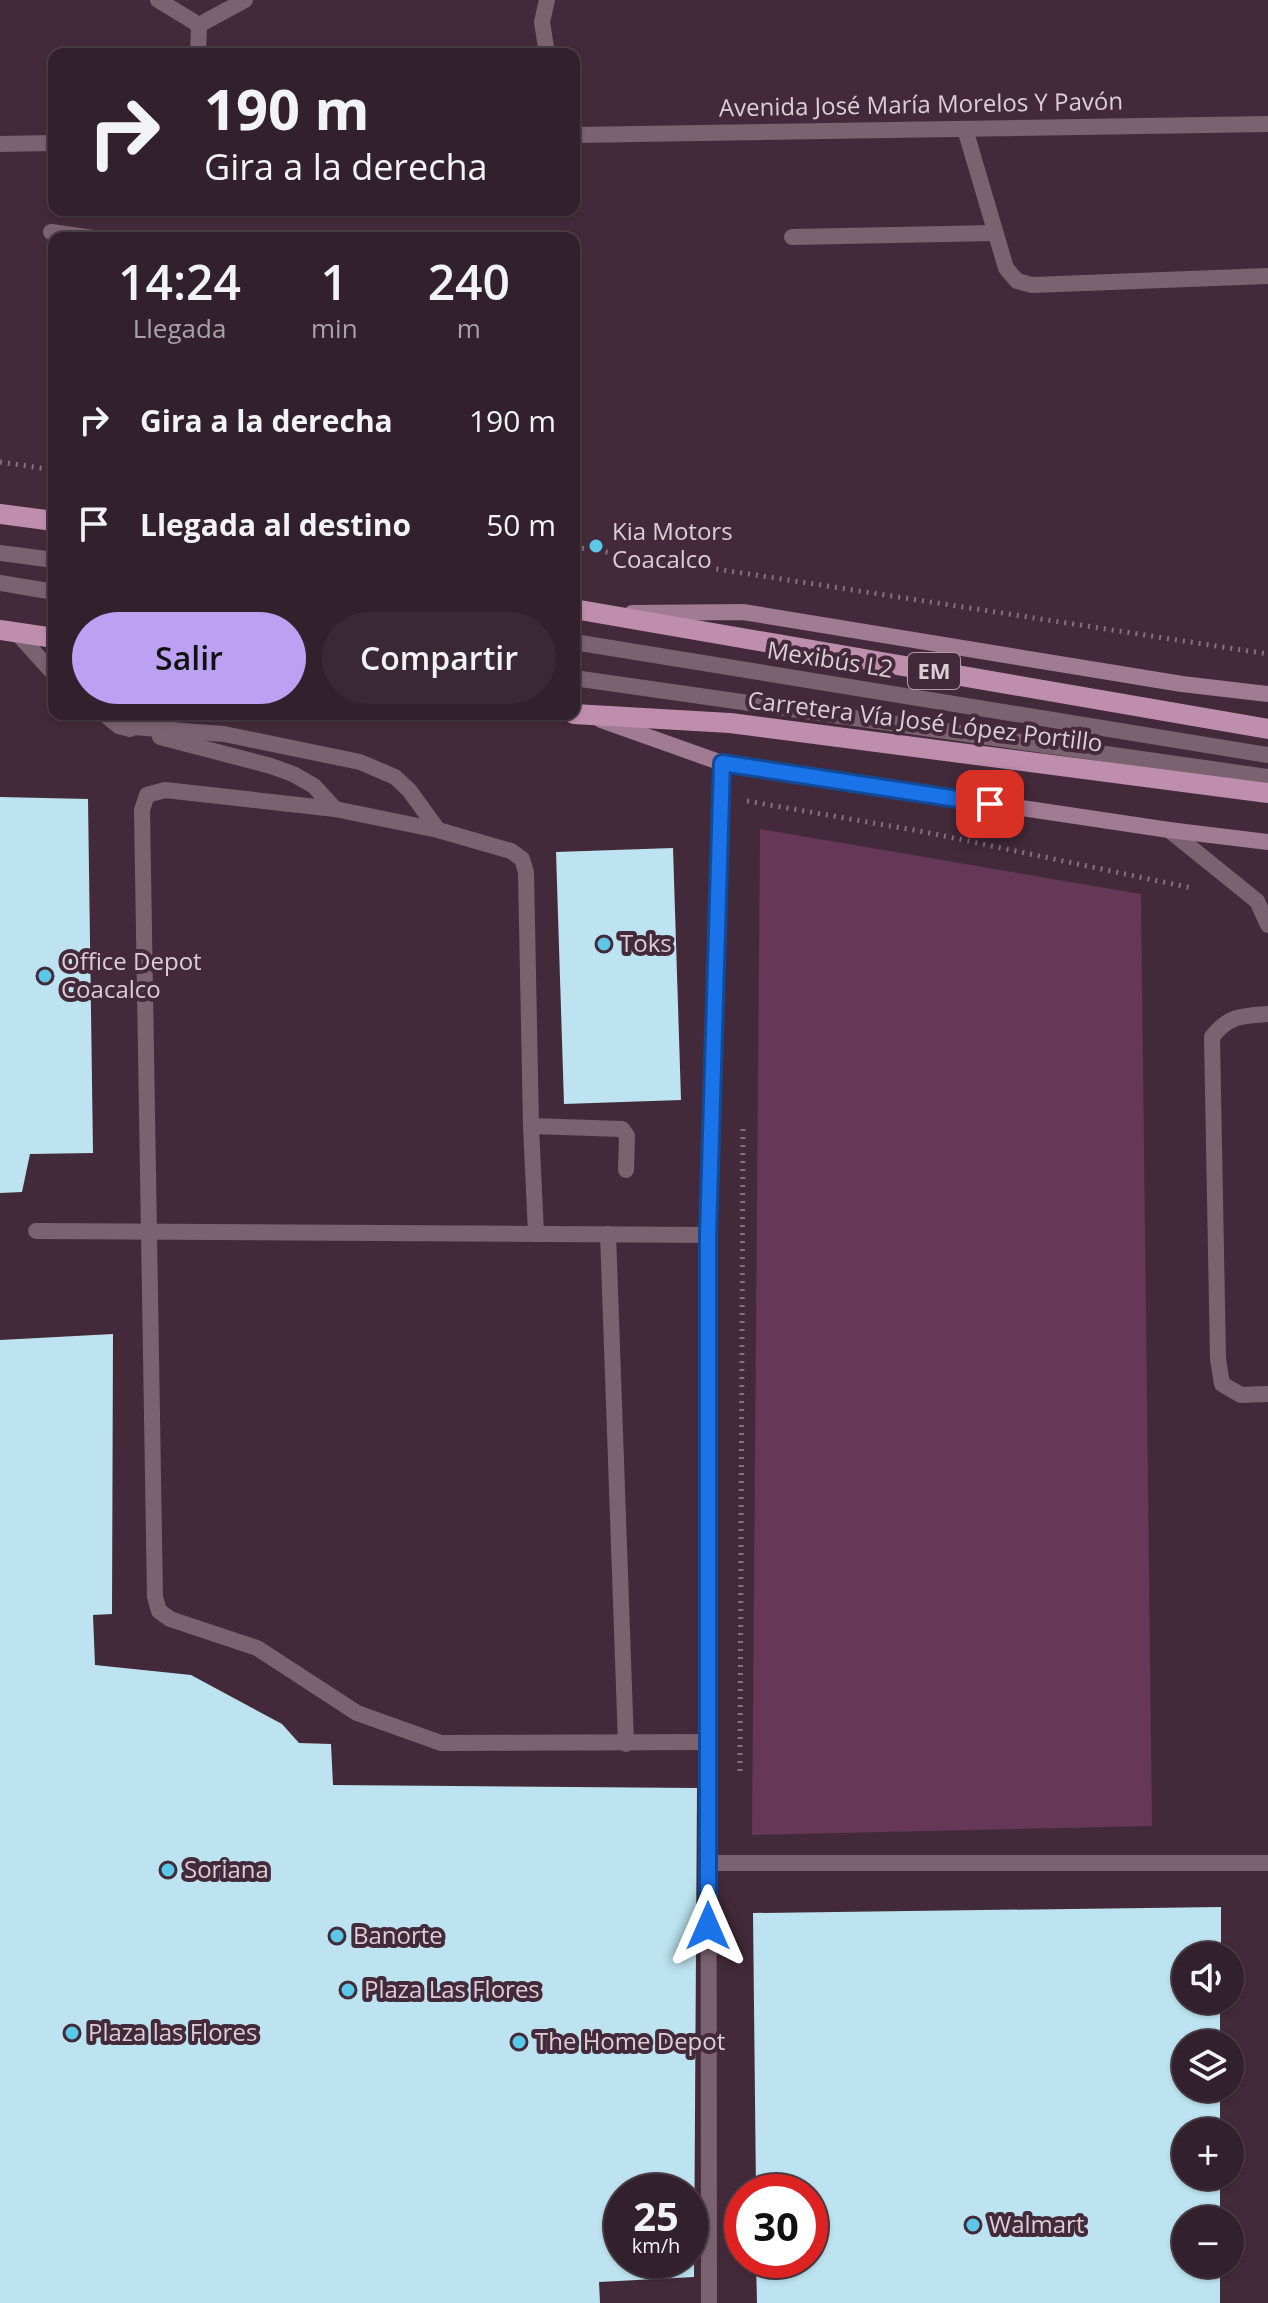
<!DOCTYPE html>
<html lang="es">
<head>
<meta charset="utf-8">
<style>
	body { margin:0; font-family:"Open Sans",sans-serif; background:#3a2834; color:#f1f3f6; height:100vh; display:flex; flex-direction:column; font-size:30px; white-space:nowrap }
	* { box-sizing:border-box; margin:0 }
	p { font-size:26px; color:#a8a3a9 }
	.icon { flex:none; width:44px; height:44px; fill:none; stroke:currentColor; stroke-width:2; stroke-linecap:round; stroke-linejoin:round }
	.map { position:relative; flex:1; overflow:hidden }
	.drawer { position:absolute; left:48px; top:232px; width:532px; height:488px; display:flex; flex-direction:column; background:#32202c; border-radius:16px; box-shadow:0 2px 6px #0004,0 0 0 2px #4d3e48 }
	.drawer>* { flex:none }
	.guide { position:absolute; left:48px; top:48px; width:532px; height:168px; border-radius:16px; box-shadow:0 2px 6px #0004,0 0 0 2px #4d3e48; background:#32202c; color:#f1f3f6; overflow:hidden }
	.controls { position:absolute; left:1172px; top:1942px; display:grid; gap:16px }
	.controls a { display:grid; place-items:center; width:72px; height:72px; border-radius:50%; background:#32202c; box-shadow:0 2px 6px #0004,0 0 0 2px #4d3e48; font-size:40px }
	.speed { position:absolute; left:604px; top:2174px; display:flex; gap:16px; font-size:40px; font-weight:700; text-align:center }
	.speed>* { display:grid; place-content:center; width:104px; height:104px; border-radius:50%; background:#32202c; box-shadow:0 2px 6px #0004,0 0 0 2px #4d3e48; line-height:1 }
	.speed small { font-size:20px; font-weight:400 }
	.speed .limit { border:12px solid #d22; background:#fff; color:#111 }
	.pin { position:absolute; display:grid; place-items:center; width:68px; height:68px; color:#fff; margin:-34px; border-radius:16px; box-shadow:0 4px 12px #0006 }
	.me { position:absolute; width:88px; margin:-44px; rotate:0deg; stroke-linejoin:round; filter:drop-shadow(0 0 6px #0008) }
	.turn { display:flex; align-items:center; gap:28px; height:168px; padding:0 24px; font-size:36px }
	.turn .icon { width:104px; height:104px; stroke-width:2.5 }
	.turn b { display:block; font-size:56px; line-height:68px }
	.eta { display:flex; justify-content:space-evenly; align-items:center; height:136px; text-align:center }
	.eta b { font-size:48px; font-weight:600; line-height:56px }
	.button { display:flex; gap:16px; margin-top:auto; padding:16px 24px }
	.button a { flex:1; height:92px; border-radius:48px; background:#bca0f2; color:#111; font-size:32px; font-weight:600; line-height:92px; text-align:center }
	.button a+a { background:#3a2834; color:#f1f3f6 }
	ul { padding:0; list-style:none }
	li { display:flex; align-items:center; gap:24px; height:104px; padding:0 24px }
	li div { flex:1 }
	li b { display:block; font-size:30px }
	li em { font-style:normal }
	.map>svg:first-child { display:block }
	.green { fill:#663756 }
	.building { fill:#bce3ef; fill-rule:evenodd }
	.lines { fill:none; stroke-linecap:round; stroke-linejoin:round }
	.path { stroke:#87717f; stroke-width:5; stroke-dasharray:2 6; stroke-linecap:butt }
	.lane { stroke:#7a6270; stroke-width:16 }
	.street { stroke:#7a6270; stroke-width:16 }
	.secondary { stroke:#a17b92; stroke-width:16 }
	.primary { stroke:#bf8ead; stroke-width:20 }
	.route-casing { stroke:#114b97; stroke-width:20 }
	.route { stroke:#1a73e8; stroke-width:14 }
	.poi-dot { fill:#5ac8e6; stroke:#432a3a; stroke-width:3 }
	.labels { text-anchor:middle; stroke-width:8; stroke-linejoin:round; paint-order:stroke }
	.shield { fill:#432a3a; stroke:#af9ca8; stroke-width:2 }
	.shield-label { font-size:22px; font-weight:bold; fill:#ddcdd7 }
	.street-label { font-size:24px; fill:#ddcdd7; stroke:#432a3a }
	.poi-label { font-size:24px; fill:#ddcdd7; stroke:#432a3a; text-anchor:start }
</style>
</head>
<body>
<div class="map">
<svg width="1268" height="2303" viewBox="0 0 1268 2303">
	<rect width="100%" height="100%" fill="#432a3a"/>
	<polygon class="green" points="760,829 1141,894 1152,1826 752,1835"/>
	<g class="building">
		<polygon points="0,797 88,799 93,1153 30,1154 22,1192 0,1193"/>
		<polygon points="673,848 681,1100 564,1104 556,852"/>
		<path d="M113 1334 112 1614 93 1615 95 1665 191 1675 282 1724 299 1743 331 1744 333 1785 697 1788 694 2277 599 2282 600 2303H0V1340ZM622 2192H690V2260H622Z"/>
		<polygon points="1221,1907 1221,1956 1186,1956 1186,2000 1220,2000 1220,2044 1186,2044 1186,2088 1220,2088 1220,2132 1186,2132 1186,2176 1220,2176 1220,2220 1186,2220 1186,2264 1220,2264 1220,2303 757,2303 756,2260 810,2260 810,2192 756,2192 753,1913"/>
	</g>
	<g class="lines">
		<g class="path">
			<polyline points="0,462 54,470"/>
			<polyline points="574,547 1268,654"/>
			<polyline points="747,801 925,832 1192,888"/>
			<polyline points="740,1771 743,1125"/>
		</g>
		<g class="lane">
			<polyline points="547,0 542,22 547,54"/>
			<polyline points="965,129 1006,268 1017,281 1032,285 1268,276"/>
			<polyline points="51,232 93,238"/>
			<polyline points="792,237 995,233"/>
			<polyline points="0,553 54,560"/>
			<polyline points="0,583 54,592"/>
			<polyline points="16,632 54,674"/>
			<polyline points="574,642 1268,755"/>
			<polyline points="574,678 1268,777"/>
			<polyline points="104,714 119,726 130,729"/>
			<polyline points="119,726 224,734 360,762 395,777 409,790 438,830"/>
			<polyline points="160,737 271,766 293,774 314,786 335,809"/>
			<polyline points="1169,830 1257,901 1268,925"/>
			<path d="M1268 1014C1242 1016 1229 1015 1212 1037L1218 1359 1222 1384 1241 1395 1268 1394"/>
			<polyline points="531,1126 622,1129 627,1136 626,1170"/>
			<polyline points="36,1231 708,1235"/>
			<polyline points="536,1234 531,1126 526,872 522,859 511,851 438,830 335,809 165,790 147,795 142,810 155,1597 159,1611 170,1619 257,1648 357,1713 441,1743 709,1742"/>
			<polyline points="608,1234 626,1744"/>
			<polyline points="708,1863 1268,1863"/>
		</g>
		<g class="street">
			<polyline points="158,0 199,25"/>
			<polyline points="198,54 199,25 245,0"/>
			<polyline points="574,135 1268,124"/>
			<polyline points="0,144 54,143"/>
			<polyline points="709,2303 708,1235 722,763"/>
		</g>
		<g class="secondary">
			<polyline points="632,613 743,612 1182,684 1268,694"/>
			<polyline points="601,720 722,763 1169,830 1268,842"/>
		</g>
		<g class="primary">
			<polyline points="0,514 54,521"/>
			<polyline points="574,609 1268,729"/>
			<polyline points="0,630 54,638"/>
			<polyline points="574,714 730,723 1268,793"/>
		</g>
	</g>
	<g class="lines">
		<defs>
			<polyline id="route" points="708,1926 708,1235 722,763 990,804"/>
		</defs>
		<use href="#route" class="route-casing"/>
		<use href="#route" class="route"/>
	</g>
	<g class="poi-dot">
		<circle cx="596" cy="546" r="8"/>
		<circle cx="604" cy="944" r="8"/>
		<circle cx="45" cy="976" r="8"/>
		<circle cx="168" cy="1870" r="8"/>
		<circle cx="337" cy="1936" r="8"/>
		<circle cx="348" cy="1990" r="8"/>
		<circle cx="72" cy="2033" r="8"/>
		<circle cx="519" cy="2042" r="8"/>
		<circle cx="973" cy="2225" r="8"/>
	</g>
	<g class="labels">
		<rect class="shield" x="908" y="653" width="52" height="36" rx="6"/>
		<g class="shield-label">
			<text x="934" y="679">EM</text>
		</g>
		<g class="street-label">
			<text transform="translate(921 105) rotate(-1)" y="8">Avenida José María Morelos Y Pavón</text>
			<text transform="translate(830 660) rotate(9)" y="8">Mexibús L2</text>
			<text transform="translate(925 722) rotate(7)" y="8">Carretera Vía José López Portillo</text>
		</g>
		<g class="poi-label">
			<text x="612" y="540">Kia Motors<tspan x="612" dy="28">Coacalco</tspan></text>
			<text x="620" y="952">Toks</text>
			<text x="61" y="970">Office Depot<tspan x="61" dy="28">Coacalco</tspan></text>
			<text x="184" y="1878">Soriana</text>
			<text x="353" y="1944">Banorte</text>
			<text x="364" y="1998">Plaza Las Flores</text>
			<text x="88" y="2041">Plaza las Flores</text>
			<text x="535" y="2050">The Home Depot</text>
			<text x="989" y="2233">Walmart</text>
		</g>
	</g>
</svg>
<div class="controls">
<a><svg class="icon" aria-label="sound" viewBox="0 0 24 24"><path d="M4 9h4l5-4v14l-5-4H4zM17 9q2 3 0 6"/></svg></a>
<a><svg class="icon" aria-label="layers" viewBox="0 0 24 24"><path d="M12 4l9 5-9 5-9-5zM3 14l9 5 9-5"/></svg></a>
<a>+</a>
<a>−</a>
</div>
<div class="speed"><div>25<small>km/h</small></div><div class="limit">30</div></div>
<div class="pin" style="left:990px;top:804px;background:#d93025"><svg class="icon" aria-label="arrive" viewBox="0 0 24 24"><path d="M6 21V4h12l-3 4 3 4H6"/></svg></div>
<svg class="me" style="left:708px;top:1926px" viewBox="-20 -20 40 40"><path d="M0-17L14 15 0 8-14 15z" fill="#1a73e8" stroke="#fff" stroke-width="4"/></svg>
<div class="guide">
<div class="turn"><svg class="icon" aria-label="right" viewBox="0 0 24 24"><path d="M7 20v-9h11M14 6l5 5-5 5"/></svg><div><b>190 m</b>Gira a la derecha</div></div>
</div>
<section class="drawer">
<div class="eta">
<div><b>14:24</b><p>Llegada</p></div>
<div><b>1</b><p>min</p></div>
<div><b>240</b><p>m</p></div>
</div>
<ul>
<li><svg class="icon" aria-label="right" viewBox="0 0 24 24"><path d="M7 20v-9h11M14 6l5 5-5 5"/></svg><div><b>Gira a la derecha</b></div><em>190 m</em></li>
<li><svg class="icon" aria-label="arrive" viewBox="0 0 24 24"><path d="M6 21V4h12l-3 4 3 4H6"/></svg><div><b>Llegada al destino</b></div><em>50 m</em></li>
</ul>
<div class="button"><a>Salir</a><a>Compartir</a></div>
</section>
</div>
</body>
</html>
